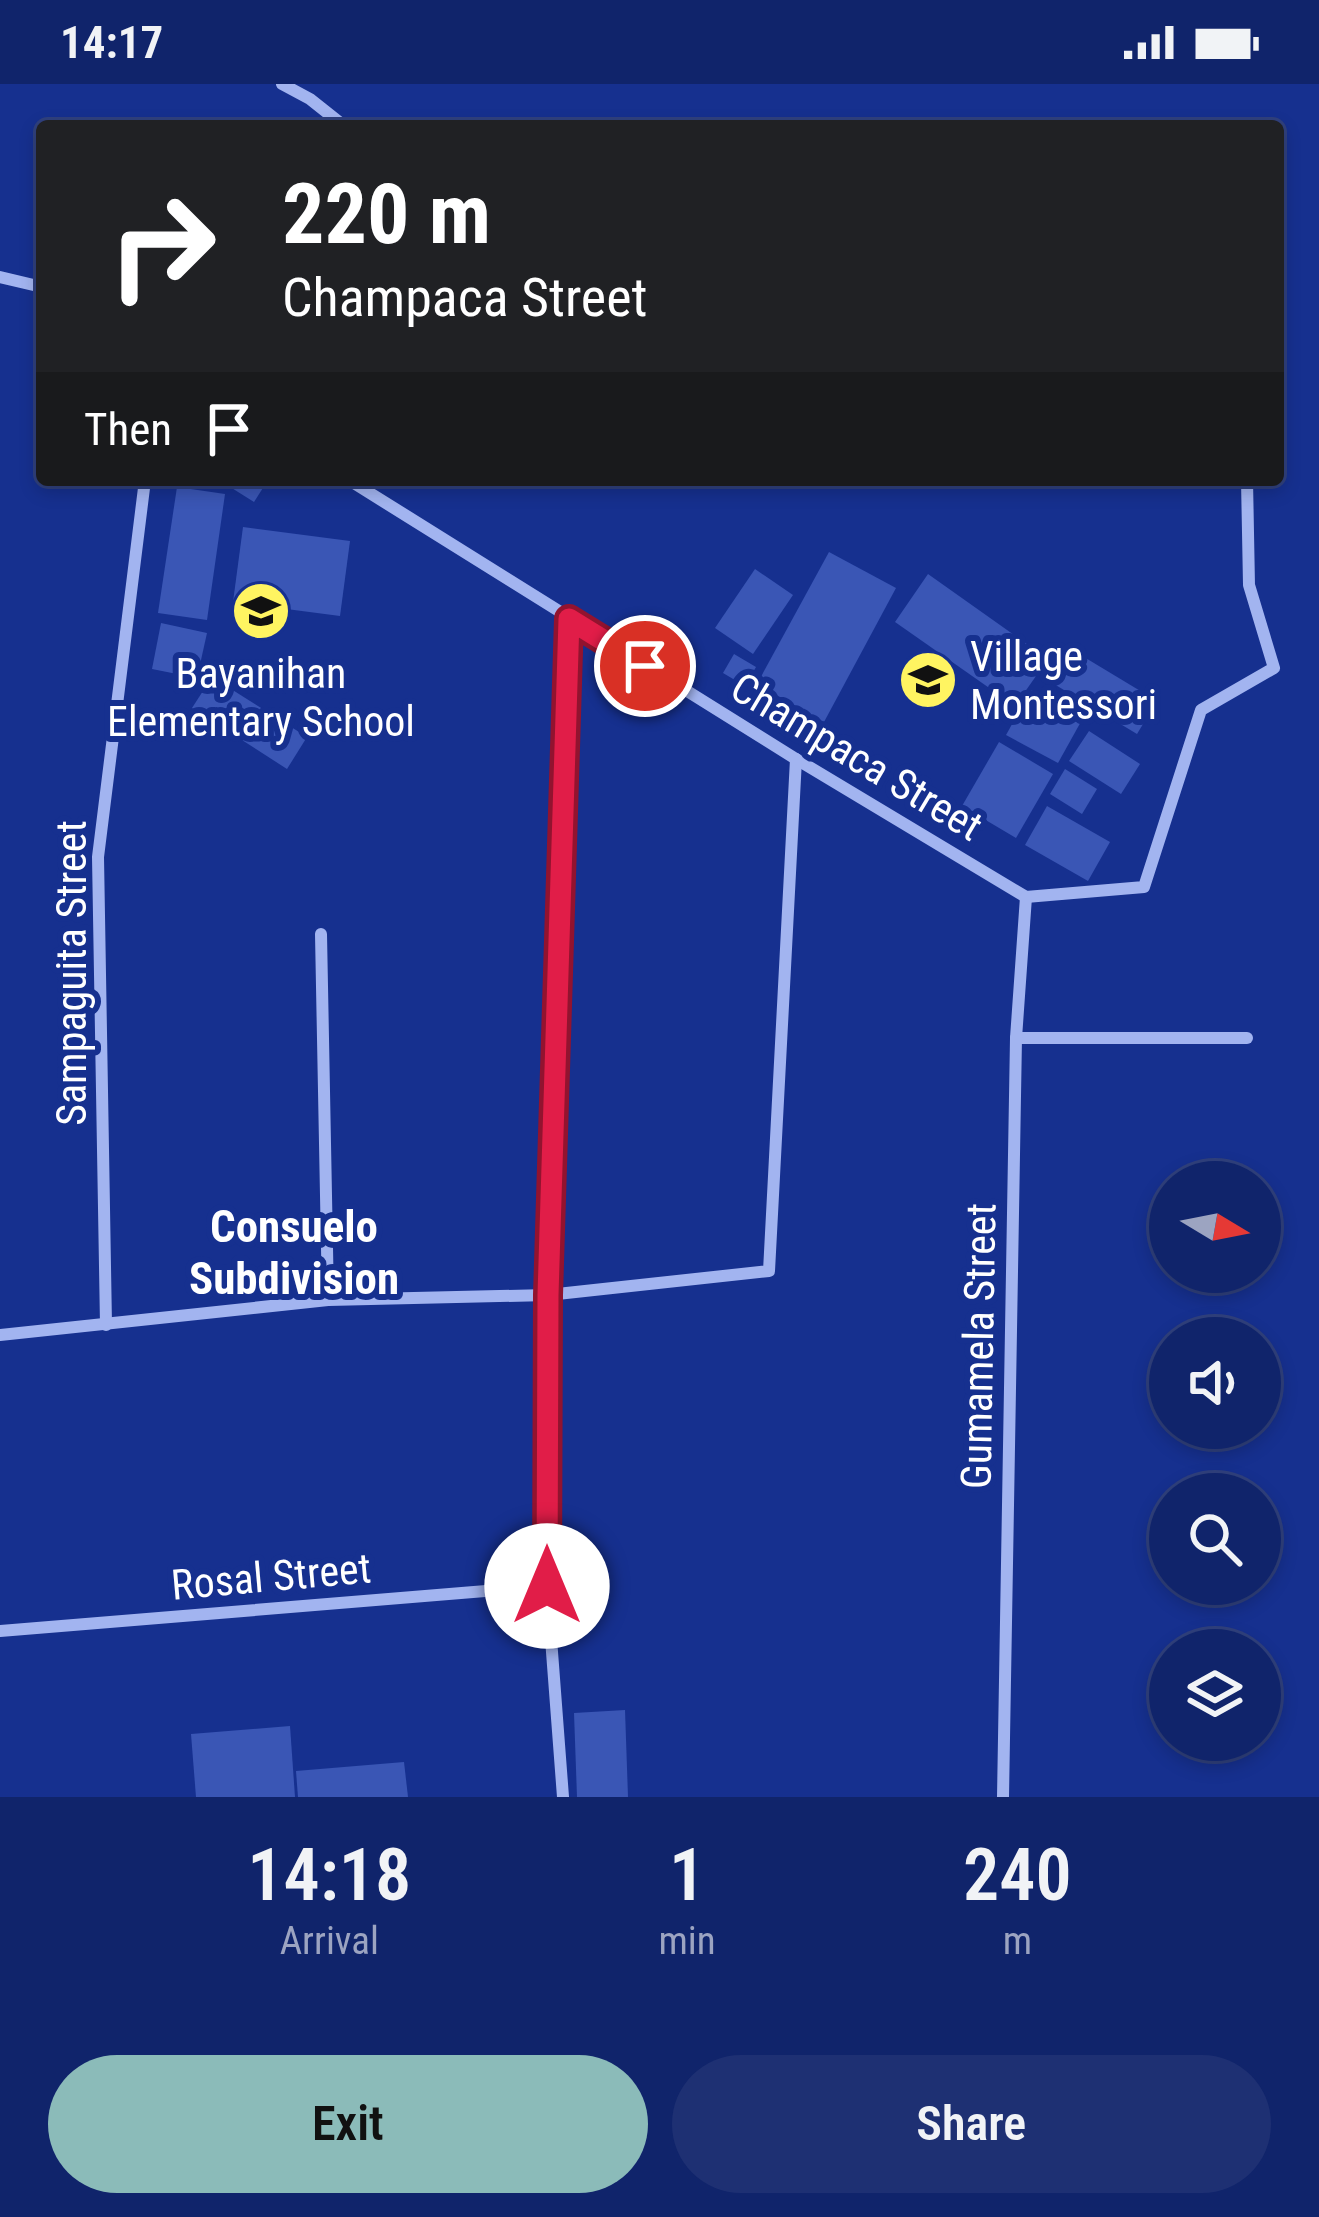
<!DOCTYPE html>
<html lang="en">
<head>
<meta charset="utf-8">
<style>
	body { margin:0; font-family:"Roboto Condensed",sans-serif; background:#1e3073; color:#f1f3f6; height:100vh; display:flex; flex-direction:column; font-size:45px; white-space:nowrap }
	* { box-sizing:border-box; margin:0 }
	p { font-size:39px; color:#9ca4c1 }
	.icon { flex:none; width:66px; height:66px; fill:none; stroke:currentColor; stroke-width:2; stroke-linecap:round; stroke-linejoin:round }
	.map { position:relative; height:1713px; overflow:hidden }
	.drawer { display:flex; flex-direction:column; background:#10246b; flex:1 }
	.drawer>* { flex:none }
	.hud { position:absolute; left:36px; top:36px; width:1248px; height:366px; border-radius:12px; box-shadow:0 6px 18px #0003,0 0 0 3px #30417e; background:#202124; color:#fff; overflow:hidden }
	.needle { width:78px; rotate:100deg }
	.buttons { position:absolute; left:1149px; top:1077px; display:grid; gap:24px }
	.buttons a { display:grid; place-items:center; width:132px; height:132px; border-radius:50%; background:#10246b; box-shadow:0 6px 18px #0003,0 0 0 3px #30417e; font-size:60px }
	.pin { position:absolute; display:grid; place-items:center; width:102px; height:102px; color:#fff; margin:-51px; border:6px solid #fff; border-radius:50%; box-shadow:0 3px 12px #0007 }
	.me { position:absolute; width:132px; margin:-66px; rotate:0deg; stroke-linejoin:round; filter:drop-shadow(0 0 9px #0008) }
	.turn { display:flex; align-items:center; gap:42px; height:252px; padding:0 48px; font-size:54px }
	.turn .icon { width:156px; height:156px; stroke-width:2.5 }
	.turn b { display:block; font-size:84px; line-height:102px }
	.then { display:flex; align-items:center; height:114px; padding:0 48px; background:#0003; gap:24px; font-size:45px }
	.eta { display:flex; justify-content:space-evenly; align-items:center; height:204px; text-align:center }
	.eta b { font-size:72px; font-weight:600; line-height:84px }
	.cta { display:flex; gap:24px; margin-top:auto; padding:24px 48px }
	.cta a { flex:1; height:138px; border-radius:72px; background:#8bbbb9; color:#111; font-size:48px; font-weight:600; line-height:138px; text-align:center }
	.cta a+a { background:#1e3073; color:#f1f3f6 }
	.status { display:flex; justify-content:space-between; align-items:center; height:84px; padding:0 60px; background:#10246b; direction:ltr }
	.status svg { height:33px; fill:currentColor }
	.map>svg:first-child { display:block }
	.building { fill:#3a56b5 }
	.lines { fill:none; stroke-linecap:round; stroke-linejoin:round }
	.street { stroke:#a2b4f0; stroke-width:12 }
	.route-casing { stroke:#92132f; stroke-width:30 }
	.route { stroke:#e11d48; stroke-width:21 }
	.labels { text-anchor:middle; stroke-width:12; stroke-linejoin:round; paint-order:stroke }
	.poi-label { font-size:42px; fill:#fff; stroke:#16308f; text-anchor:start }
	.street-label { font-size:42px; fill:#fff; stroke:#16308f }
	.neighbourhood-label { font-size:45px; font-weight:bold; fill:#fff; stroke:#16308f }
</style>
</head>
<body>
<div class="status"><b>14:17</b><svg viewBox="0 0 49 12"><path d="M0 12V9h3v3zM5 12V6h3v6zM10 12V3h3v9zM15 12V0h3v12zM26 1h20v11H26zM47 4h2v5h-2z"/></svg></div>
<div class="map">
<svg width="1319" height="1713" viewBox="0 0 1319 1713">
	<rect width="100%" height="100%" fill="#16308f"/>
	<g class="building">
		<polygon points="219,396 268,396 254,418"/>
		<polygon points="177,403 225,410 207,536 158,529"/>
		<polygon points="243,443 350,457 340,532 233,518"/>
		<polygon points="829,468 896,504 824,638 757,600"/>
		<polygon points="755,485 793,511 753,570 715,544"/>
		<polygon points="928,490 1048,575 1015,622 895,538"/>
		<polygon points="161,539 207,549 197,594 152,585"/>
		<polygon points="1074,567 1157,617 1137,650 1054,600"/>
		<polygon points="734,570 756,583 745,602 723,589"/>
		<polygon points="212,593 307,653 287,685 192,624"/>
		<polygon points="1031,606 1083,634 1058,679 1006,651"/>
		<polygon points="1089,647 1140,680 1121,710 1069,677"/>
		<polygon points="999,658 1053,690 1016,754 962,722"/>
		<polygon points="1065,685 1097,705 1082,730 1050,710"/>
		<polygon points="1047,722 1110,758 1088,797 1025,761"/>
		<polygon points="625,1626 628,1713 577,1713 574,1629"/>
		<polygon points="290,1642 295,1713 196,1713 191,1650"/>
		<polygon points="404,1678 408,1713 298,1713 296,1687"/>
	</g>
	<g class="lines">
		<g class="street">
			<polyline points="282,0 310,15 344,42"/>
			<polyline points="0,193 42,203"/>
			<polyline points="349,396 796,675 1026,813"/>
			<polyline points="1026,813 1144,803 1201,626 1274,584 1249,501 1247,396"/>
			<polyline points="321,850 328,1216"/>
			<polyline points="1016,954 1247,954"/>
			<polyline points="106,1241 98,773 145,396"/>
			<polyline points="0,1251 328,1216 548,1211 769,1187 796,675"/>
			<polyline points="0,1547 547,1502"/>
			<polyline points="563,1713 547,1502 548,1211 569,535"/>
			<polyline points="1003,1713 1016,954 1026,813"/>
		</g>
	</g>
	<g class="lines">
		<defs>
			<polyline id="route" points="547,1502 548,1211 569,535 645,582"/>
		</defs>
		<use href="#route" class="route-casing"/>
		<use href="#route" class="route"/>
	</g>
	<defs>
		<symbol id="school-disc" viewBox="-11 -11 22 22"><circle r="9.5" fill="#fff461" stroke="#16308f"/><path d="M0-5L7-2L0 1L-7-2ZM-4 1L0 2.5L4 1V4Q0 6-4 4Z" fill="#111"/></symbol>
	</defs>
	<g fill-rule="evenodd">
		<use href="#school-disc" x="228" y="494" width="66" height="66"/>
		<use href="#school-disc" x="895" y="563" width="66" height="66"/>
	</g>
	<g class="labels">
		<g class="poi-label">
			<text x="970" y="587">Village<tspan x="970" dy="48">Montessori</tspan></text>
			<text x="261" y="604" text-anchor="middle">Bayanihan<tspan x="261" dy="48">Elementary School</tspan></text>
		</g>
		<g class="street-label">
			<text transform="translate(857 672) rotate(31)" y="15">Champaca Street</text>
			<text transform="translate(71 889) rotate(-90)" y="15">Sampaguita Street</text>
			<text transform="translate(978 1262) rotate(-89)" y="15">Gumamela Street</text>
			<text transform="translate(271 1492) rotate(-5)" y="15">Rosal Street</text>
		</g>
		<g class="neighbourhood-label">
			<text x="294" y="1158">Consuelo<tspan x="294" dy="52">Subdivision</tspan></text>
		</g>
	</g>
</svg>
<div class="buttons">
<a><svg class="needle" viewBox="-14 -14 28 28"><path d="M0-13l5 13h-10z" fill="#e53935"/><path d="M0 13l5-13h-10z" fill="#9ca4c1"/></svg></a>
<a><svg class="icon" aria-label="sound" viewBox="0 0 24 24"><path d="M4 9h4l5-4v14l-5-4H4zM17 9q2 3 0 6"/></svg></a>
<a><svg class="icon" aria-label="search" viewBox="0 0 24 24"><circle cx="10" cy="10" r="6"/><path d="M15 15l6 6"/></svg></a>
<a><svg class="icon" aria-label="layers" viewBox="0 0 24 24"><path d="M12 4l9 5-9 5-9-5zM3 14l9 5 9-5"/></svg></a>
</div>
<div class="pin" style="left:645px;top:582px;background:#d93025"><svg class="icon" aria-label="arrive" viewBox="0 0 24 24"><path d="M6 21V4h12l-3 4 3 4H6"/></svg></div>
<svg class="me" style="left:547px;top:1502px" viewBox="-20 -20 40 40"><circle r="19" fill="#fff"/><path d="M0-13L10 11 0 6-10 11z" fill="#e11d48"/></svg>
<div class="hud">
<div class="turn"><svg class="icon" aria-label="right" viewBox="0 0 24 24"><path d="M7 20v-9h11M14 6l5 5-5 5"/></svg><div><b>220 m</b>Champaca Street</div></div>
<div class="then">Then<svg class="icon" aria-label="arrive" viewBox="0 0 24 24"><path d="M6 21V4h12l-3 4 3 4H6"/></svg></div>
</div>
</div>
<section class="drawer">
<div class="eta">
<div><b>14:18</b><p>Arrival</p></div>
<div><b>1</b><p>min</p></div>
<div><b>240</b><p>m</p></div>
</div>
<div class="cta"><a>Exit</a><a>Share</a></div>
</section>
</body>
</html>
